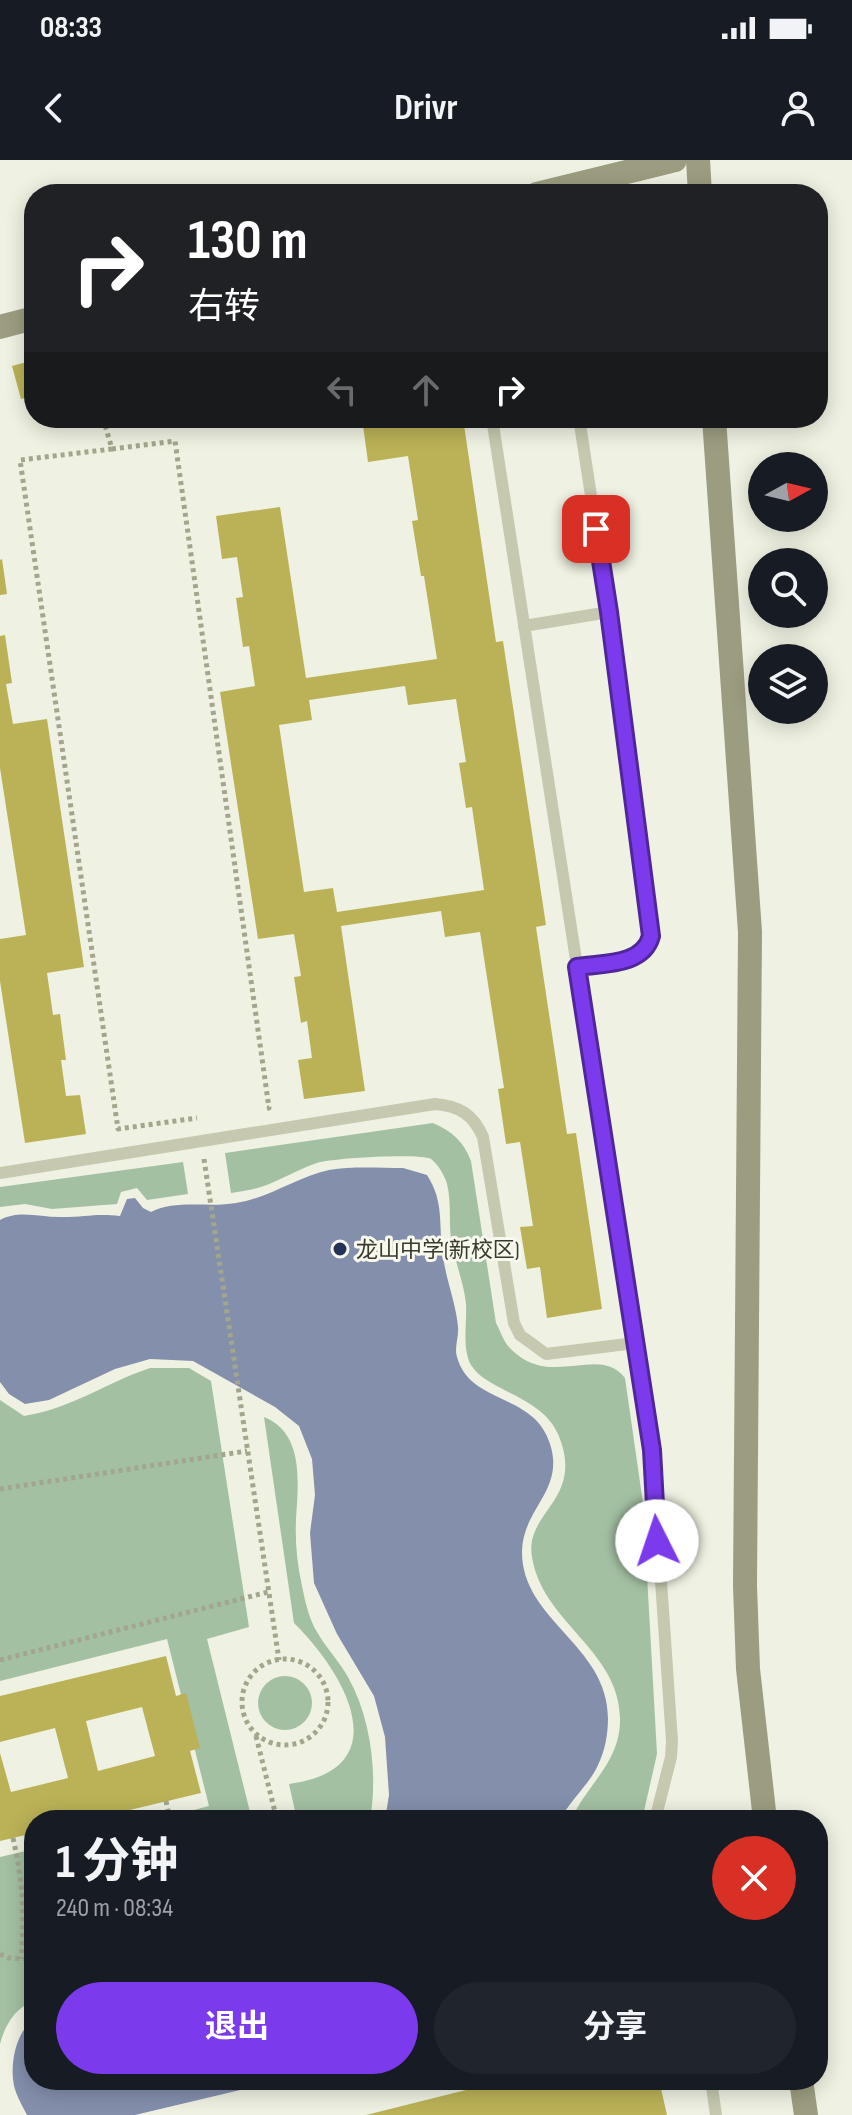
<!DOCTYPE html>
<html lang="zh">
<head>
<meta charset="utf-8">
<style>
	body { margin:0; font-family:"Sofia Sans Condensed","Noto Sans SC",sans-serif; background:#20242c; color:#f1f3f6; height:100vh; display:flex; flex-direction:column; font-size:30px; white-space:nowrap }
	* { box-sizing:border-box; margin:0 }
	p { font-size:26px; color:#9ea1a6 }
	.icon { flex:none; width:44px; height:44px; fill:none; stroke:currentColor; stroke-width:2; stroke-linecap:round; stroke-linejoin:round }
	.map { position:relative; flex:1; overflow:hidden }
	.drawer { position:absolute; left:24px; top:1650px; width:804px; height:280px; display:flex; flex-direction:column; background:#171b24; border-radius:32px; box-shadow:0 4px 20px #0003 }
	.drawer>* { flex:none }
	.hud { position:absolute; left:24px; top:24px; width:804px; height:244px; border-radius:32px; box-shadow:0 4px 20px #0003; background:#202124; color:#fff; overflow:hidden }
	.needle { width:52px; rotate:82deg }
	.controls { position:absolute; left:748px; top:292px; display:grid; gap:16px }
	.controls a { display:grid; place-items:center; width:80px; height:80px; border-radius:50%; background:#171b24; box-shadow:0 4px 20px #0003; font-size:40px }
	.pin { position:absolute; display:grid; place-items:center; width:68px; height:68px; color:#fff; margin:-34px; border-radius:16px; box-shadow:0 4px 12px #0006 }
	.me { position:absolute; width:88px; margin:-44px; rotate:356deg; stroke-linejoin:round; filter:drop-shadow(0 0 6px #0008) }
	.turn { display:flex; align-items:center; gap:28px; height:168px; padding:0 32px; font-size:36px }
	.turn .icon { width:104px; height:104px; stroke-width:2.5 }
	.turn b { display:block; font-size:56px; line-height:68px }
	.lanes { display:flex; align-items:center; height:76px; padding:0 32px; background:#0003; justify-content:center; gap:40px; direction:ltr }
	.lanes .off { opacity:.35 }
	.round { display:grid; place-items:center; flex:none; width:84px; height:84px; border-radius:42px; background:#20242c }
	.headline { display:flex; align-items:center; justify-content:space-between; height:136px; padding:0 32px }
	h1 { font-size:48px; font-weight:700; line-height:60px }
	.button { display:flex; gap:16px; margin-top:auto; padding:16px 32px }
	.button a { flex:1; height:92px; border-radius:48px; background:#7c3aed; color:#fff; font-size:32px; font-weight:700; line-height:92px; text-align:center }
	.button a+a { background:#20242c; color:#f1f3f6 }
	.status { display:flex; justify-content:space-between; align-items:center; height:56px; padding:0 40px; background:#171b24; direction:ltr }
	.status svg { height:22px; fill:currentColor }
	header { display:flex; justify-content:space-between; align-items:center; height:104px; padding:0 32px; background:#171b24; font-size:36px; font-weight:700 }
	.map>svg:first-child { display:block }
	.green { fill:#a3c0a3 }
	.water { fill:#848fac }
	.building { fill:#bbb257; fill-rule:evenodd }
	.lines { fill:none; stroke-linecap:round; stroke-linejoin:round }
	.path { stroke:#a3a68c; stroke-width:5; stroke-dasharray:4 4; stroke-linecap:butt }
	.lane { stroke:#c6c9af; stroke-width:12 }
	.secondary { stroke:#9c9d80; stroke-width:24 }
	.route-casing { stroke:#51269a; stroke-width:20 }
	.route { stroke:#7c3aed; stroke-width:14 }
	.poi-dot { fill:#253257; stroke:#f7f9ef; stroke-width:3 }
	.labels { text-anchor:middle; stroke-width:6; stroke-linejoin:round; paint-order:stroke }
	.poi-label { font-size:22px; fill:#39392c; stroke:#f7f9ef; text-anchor:start }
</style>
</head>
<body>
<div class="status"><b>08:33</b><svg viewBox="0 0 49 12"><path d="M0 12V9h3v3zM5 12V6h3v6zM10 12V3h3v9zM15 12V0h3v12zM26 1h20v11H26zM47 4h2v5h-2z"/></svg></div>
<header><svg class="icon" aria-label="back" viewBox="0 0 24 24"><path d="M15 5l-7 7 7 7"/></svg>Drivr<svg class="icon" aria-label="person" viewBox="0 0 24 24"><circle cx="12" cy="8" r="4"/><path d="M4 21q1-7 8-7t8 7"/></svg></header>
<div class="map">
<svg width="852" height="1955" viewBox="0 0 852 1955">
	<rect width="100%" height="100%" fill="#eff2e2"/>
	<g class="green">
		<path d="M433 963C452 971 464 982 471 1001L496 1163C500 1170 503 1180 508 1186 549 1232 598 1183 625 1218L643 1343 657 1594 642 1660H571C587 1624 621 1602 620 1558 619 1490 542 1462 532 1397 524 1351 586 1340 558 1274 540 1233 477 1230 468 1198 463 1181 467 1162 466 1144 464 1124 456 1104 452 1085 448 1065 452 1044 447 1024 445 1016 438 1004 431 999 420 993 331 998 317 1003 298 1009 280 1021 261 1027 252 1030 241 1031 231 1033L225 993Z"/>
		<polygon points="183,1002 188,1034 147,1040 137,1028 121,1032 117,1044 52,1049 25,1044 0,1047 0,1027"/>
		<path d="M150 1208H189L211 1221 249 1467 207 1479 252 1660H155L209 1646 167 1479 0 1521V1240L24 1256C73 1248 105 1223 150 1208Z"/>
		<path d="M264 1257C305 1273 298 1325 296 1359 295 1382 297 1403 302 1426 305 1441 309 1459 317 1472 326 1488 339 1501 348 1517 371 1558 378 1614 370 1660H297L289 1624C400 1609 345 1513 294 1463Z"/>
		<circle cx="285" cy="1543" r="27"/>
		<path d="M34 1689V1841C15 1848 5 1865 0 1884V1697Z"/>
	</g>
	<g class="water">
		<path d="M403 1008 427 1015C445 1043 438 1065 443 1096 446 1120 456 1143 458 1167 459 1177 454 1188 457 1197 470 1245 534 1232 550 1284 565 1330 523 1348 522 1391 521 1460 608 1485 608 1558 608 1574 605 1591 598 1605 589 1625 570 1640 560 1660H385L389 1635 385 1577 374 1536 337 1474 314 1423 310 1373 315 1335 312 1299 299 1266 275 1247 193 1201 150 1199 115 1209 49 1240 25 1244 9 1234 0 1222V1060C20 1049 42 1058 63 1057 85 1057 97 1053 120 1056L127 1039 135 1038 143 1048 151 1052C176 1039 209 1048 236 1043 269 1038 297 1017 329 1010 352 1006 379 1008 403 1008Z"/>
		<path d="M34 1860V1920H264L265 1924 135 1955H27C21 1943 14 1932 13 1919 11 1900 17 1870 34 1860Z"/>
	</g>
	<g class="building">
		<polygon points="34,200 34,236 21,239 12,206"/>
		<path d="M362 258H463L496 482 503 481 546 765 536 767 567 974 576 973 602 1149 547 1158 540 1107 527 1109 520 1067 533 1066 520 982 506 984 498 929 504 928 480 772 445 777 441 751 341 766 365 931 304 939 298 900 312 898 307 861 301 863 294 817 301 816 294 774 258 779 220 532 255 526 249 486 243 487 236 438 243 437 237 397 222 399 216 356 280 347 306 518 437 499 424 416H421L412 361 418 360 408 296 368 302ZM405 526 408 545 456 539 466 602 459 603 466 648 472 647 484 730 337 752 333 728 304 732 279 565 312 560 309 540Z"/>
		<polygon points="2,399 7,434 0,435 0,400"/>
		<polygon points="5,475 12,523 6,524 13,564 47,559 84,807 47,813 53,855 60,854 66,900 61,900 66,936 80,935 86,974 25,983 0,821 0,779 26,775 0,608 0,476"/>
		<path d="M166 1496 176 1536 186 1533 200 1588 190 1591 201 1633 88 1660H34V1673L0 1681V1593L11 1632 68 1618 55 1568 0 1582V1536ZM142 1547 155 1596 98 1611 86 1561Z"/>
		<polygon points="506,1920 659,1920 667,1955 366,1955"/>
	</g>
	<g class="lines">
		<g class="path">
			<polyline points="103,258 112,289 20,300 118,969 197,958"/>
			<polyline points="112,289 175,281 269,948 267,948"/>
			<polyline points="204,999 279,1500"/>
			<polyline points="0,1329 247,1291"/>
			<circle cx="285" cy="1542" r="43"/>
			<polyline points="0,1500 268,1432"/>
			<polyline points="256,1576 277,1660"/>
			<polyline points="166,1641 170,1660"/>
			<path d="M13 1678C23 1724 25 1751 21 1799"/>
			<polyline points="0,1794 9,1798 34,1799"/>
			<polyline points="340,1920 341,1922"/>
		</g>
		<g class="lane">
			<polyline points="492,258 652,1290 672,1581 671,1597 655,1660"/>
			<polyline points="524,466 609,452"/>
			<path d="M577 807C603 803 643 806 651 776L609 452 579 258"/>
			<path d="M0 1013 435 944C459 946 473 954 483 977L514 1163 520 1175 546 1194 635 1183"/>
			<polyline points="711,1920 716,1955"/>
		</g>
		<g class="secondary">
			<polyline points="698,0 700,34"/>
			<polyline points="537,34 675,0"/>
			<polyline points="0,167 34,158"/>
			<polyline points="714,258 750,772 745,1426 748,1509 765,1660"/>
			<polyline points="801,1920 806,1955"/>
		</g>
	</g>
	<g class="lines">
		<defs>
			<path id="route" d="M596 369 609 452 651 776C643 806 603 803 577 807L652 1290 657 1381"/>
		</defs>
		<use href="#route" class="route-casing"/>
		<use href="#route" class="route"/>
	</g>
	<circle class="poi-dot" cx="340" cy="1089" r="8"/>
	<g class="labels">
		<g class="poi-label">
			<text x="356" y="1097">龙山中学(新校区)</text>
		</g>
	</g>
</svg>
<div class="controls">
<a><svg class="needle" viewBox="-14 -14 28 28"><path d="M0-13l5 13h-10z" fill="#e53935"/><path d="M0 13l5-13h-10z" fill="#9ea1a6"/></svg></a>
<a><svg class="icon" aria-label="search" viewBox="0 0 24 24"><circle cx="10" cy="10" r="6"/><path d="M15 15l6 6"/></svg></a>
<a><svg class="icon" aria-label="layers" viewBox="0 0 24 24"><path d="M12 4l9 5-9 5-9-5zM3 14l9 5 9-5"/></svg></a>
</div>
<div class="pin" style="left:596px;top:369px;background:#d93025"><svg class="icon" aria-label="arrive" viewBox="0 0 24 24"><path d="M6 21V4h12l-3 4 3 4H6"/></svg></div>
<svg class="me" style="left:657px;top:1381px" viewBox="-20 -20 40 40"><circle r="19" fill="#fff"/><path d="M0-13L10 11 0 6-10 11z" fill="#7c3aed"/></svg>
<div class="hud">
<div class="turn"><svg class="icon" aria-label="right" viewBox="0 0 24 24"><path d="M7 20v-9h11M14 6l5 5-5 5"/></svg><div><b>130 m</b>右转</div></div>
<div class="lanes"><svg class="icon off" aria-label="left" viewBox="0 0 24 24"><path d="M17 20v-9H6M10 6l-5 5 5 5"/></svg><svg class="icon off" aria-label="ahead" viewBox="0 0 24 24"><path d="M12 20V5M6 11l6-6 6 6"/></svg><svg class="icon" aria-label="right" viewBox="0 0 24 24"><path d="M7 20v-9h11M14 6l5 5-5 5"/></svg></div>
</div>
<section class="drawer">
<div class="headline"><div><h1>1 分钟</h1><p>240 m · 08:34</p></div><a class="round" style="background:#d93025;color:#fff"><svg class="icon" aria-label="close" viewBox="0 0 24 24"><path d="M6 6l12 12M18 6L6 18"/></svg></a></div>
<div class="button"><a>退出</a><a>分享</a></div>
</section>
</div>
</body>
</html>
